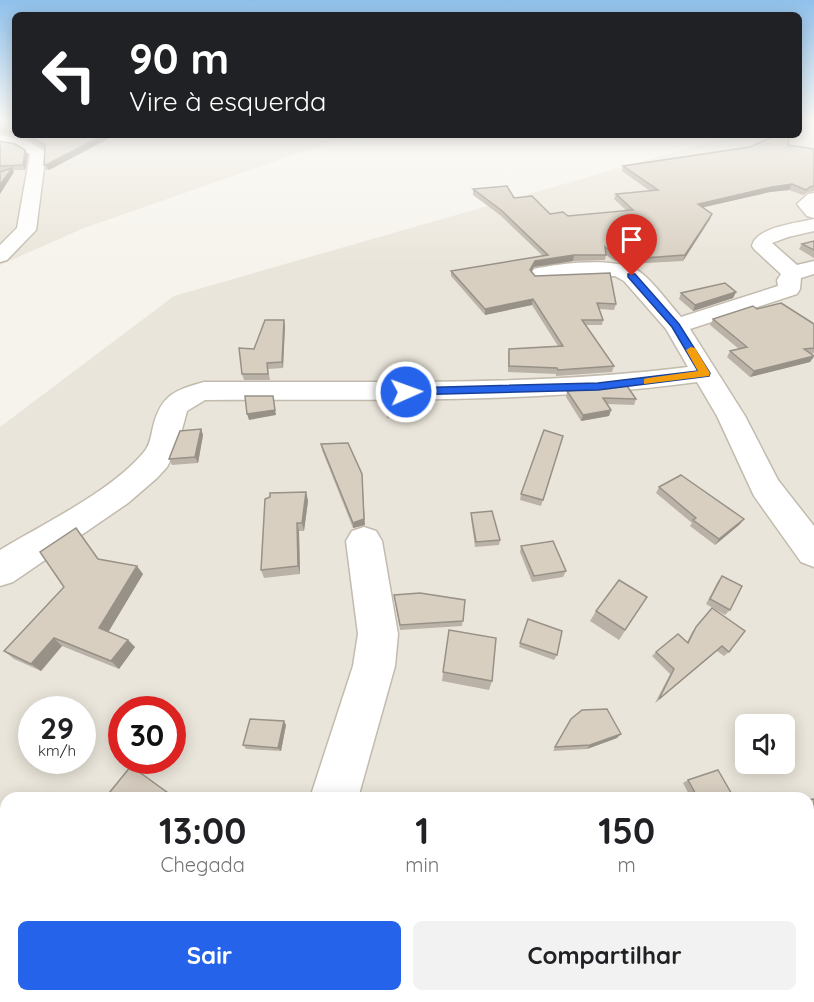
<!DOCTYPE html>
<html lang="pt">
<head>
<meta charset="utf-8">
<style>
	body { margin:0; font-family:Quicksand,sans-serif; background:#f2f2f2; color:#202124; height:100vh; display:flex; flex-direction:column; font-size:22px; white-space:nowrap }
	* { box-sizing:border-box; margin:0 }
	p { font-size:20px; color:#757577 }
	.icon { flex:none; width:33px; height:33px; fill:none; stroke:currentColor; stroke-width:2; stroke-linecap:round; stroke-linejoin:round }
	.map { position:relative; flex:1; overflow:hidden }
	.details { position:absolute; left:0px; top:792px; width:814px; height:210px; display:flex; flex-direction:column; background:#fff; border-radius:18px 18px 0 0; box-shadow:0 3px 15px #0003 }
	.details>* { flex:none }
	.top-card { position:absolute; left:12px; top:12px; width:790px; height:126px; border-radius:9px; box-shadow:0 3px 15px #0003; background:#202124; color:#fff; overflow:hidden }
	.fabs { position:absolute; left:735px; top:714px; display:grid; gap:12px }
	.fabs a { display:grid; place-items:center; width:60px; height:60px; border-radius:9px; background:#fff; box-shadow:0 3px 15px #0003; font-size:30px }
	.speed { position:absolute; left:18px; top:696px; display:flex; gap:12px; font-size:30px; font-weight:700; text-align:center }
	.speed>* { display:grid; place-content:center; width:78px; height:78px; border-radius:50%; background:#fff; box-shadow:0 3px 15px #0003; line-height:1 }
	.speed small { font-size:15px; font-weight:400 }
	.speed .limit { border:9px solid #d22; background:#fff; color:#111 }
	.pin { position:absolute; display:grid; place-items:center; width:51px; height:51px; color:#fff; margin:-62px -26px; border-radius:50% 50% 50% 0; rotate:-45deg; box-shadow:0 0 6px #0007 }
	.pin .icon { rotate:45deg }
	.me { position:absolute; width:66px; margin:-33px; rotate:88deg; stroke-linejoin:round; filter:drop-shadow(0 0 4px #0008) }
	.turn { display:flex; align-items:center; gap:21px; height:126px; padding:0 18px; font-size:27px }
	.turn .icon { width:78px; height:78px; stroke-width:2.5 }
	.turn b { display:block; font-size:42px; line-height:51px }
	.eta { display:flex; justify-content:space-evenly; align-items:center; height:102px; text-align:center }
	.eta b { font-size:36px; font-weight:700; line-height:42px }
	.primary-button { display:flex; gap:12px; margin-top:auto; padding:12px 18px }
	.primary-button a { flex:1; height:69px; border-radius:9px; background:#2563eb; color:#fff; font-size:24px; font-weight:700; line-height:69px; text-align:center }
	.primary-button a+a { background:#f2f2f2; color:#202124 }
	.map>svg:first-child { display:block }
	.residential { fill:#eae5da; fill-rule:evenodd }
	.lines { fill:none; stroke-linecap:round; stroke-linejoin:round }
	.minor-casing { stroke:#c2bbae; stroke-width:3 }
	.minor { fill:#fff; fill-rule:evenodd }
	.wall { fill:#bab2a6 }
	.shaded-wall { fill:#979187 }
	.building { fill:#d8cfc1; stroke:#979187; stroke-width:1.5 }
	.route { fill:#2563eb; stroke:#184099; stroke-width:1.5 }
	.slow { fill:#f59e0b }
</style>
</head>
<body>
<div class="map">
<svg width="814" height="1002" viewBox="0 0 814 1002">
	<rect width="100%" height="100%" fill="#f6f3ec"/>
	<g class="residential">
		<polygon points="0,122 15,135 401,135 333,141 84,228 0,265"/>
		<path d="M800 122H814V1002H0V427L174 296 734 135H800ZM32 710H82V760H32ZM122 710H172V760H122ZM746 724H784V764H746ZM6 798H808V996H6Z"/>
	</g>
	<g class="lines">
		<defs>
			<g id="minor">
				<polygon points="0,135 28,141 46,152 36,230 7,260 0,262 0,245 17,228 30,154 18,147 0,143"/>
				<polygon points="814,193 814,218 807,216 797,204 808,194"/>
				<path d="M814 219V231L788 237 772 243 797 265 814 261V274L801 278 800 289 797 294 690 329 745 416 778 480 814 526V567L801 562 754 496 717 416 697 382C533 404 370 399 205 400L187 411 177 448 167 467 157 478 128 503 13 582 0 586V550C43 524 112 491 144 452 150 445 151 436 153 427 161 395 175 390 204 382 366 381 527 387 688 367L666 329 624 281 615 276 542 280 534 279 531 274 534 269C559 263 619 256 640 272 655 283 668 303 681 317L778 286 777 280 781 274 755 250 752 246C756 227 797 223 814 219Z"/>
				<polygon points="364,527 376,531 382,541 398,634 395,666 358,798 310,798 353,666 358,634 346,541 352,531"/>
				<polygon points="219,996 279,996 276,1002 217,1002"/>
			</g>
		</defs>
		<use href="#minor" class="minor-casing"/>
		<use href="#minor" class="minor"/>
	</g>
	<g class="wall">
		<polygon points="0,122 15,122 15,135 115,135 49,170 46,170 44,165 45,149 28,139 0,133"/>
		<polygon points="0,141 25,150 28,155 25,170 13,170 14,172 0,171"/>
		<polygon points="788,145 814,149 814,191 808,192 803,195 789,190 770,192 703,207 712,214 710,219 683,261 628,264 615,261 606,255 605,260 573,261 534,267 531,271 535,276 616,304 614,310 599,309 603,320 602,325 586,325 614,366 612,372 556,376 556,374 508,372 508,354 509,349 558,346 532,305 485,315 451,276 451,271 543,256 500,215 473,195 473,189 514,198 550,214 568,216 627,211 614,199 616,194 650,191 622,171 623,166"/>
		<polygon points="814,241 814,258 799,249 802,244"/>
		<polygon points="736,292 733,298 693,311 679,299 681,293"/>
		<polygon points="757,309 814,324 814,353 811,354 814,357 810,362 750,377 727,357 730,351 739,349 710,325 713,319"/>
		<polygon points="285,326 283,368 268,369 270,380 244,380 242,374 254,349"/>
		<polygon points="422,367 421,380 397,380 396,374"/>
		<polygon points="567,391 636,399 634,405 607,404 611,410 609,416 581,421 566,397"/>
		<polygon points="416,402 413,420 387,418 387,412"/>
		<polygon points="201,429 203,435 198,463 172,465 169,459"/>
		<polygon points="563,436 541,506 520,500 521,494"/>
		<polygon points="321,444 365,525 353,528 322,450"/>
		<polygon points="659,487 744,519 739,525 715,545 690,526 692,523 656,493"/>
		<polygon points="306,492 308,501 304,531 299,531 300,574 264,578 261,570"/>
		<polygon points="471,513 500,540 499,545 475,547 471,518"/>
		<polygon points="521,546 566,571 563,577 532,582 520,552"/>
		<polygon points="98,559 143,574 108,632 128,640 135,647 119,669 62,646 41,671 14,659 4,651"/>
		<polygon points="722,576 730,610 725,615 706,604 718,581"/>
		<polygon points="394,595 465,600 462,626 400,630"/>
		<polygon points="647,597 619,640 590,621 596,611"/>
		<polygon points="712,608 729,652 724,656 717,651 655,703 670,674 652,656 656,652 687,642 692,632"/>
		<polygon points="528,619 557,655 554,660 519,647"/>
		<polygon points="449,630 492,681 489,690 442,681"/>
		<polygon points="568,723 617,738 587,749 553,751"/>
		<polygon points="286,725 281,751 246,749 243,745"/>
		<polygon points="688,780 734,798 691,798 683,783"/>
		<polygon points="814,799 814,863 812,863 808,856 808,800"/>
		<polygon points="814,943 814,1002 793,1002 790,996 808,996 808,946"/>
	</g>
	<g class="shaded-wall">
		<polygon points="104,135 115,135 49,170 46,165"/>
		<polygon points="25,150 28,155 25,170 23,165"/>
		<polygon points="12,168 14,172 0,194 0,185"/>
		<polygon points="792,184 789,190 770,192 696,209 698,204 772,187"/>
		<polygon points="712,214 710,219 683,261 685,255"/>
		<polygon points="574,255 573,261 534,267 529,275 530,270 535,261"/>
		<polygon points="736,292 733,298 693,311 695,305"/>
		<polygon points="533,299 532,305 485,315 485,309"/>
		<polygon points="284,320 285,326 283,368 282,362"/>
		<polygon points="814,356 810,362 750,377 754,371"/>
		<polygon points="273,396 276,415 249,420 247,414"/>
		<polygon points="416,396 416,402 413,420 413,414"/>
		<polygon points="611,410 609,416 581,421 583,415"/>
		<polygon points="201,429 203,435 198,463 195,457"/>
		<polygon points="362,474 365,525 353,528 353,523"/>
		<polygon points="306,492 308,501 304,531 302,523"/>
		<polygon points="744,519 739,525 715,545 719,539"/>
		<polygon points="297,523 299,531 300,574 298,566"/>
		<polygon points="137,566 143,574 106,636 99,628"/>
		<polygon points="54,638 62,646 41,671 31,664"/>
		<polygon points="128,640 135,647 119,669 111,661"/>
		<polygon points="722,646 717,651 655,703 659,699"/>
		<polygon points="284,721 286,725 281,751 278,748"/>
		<polygon points="621,734 617,738 587,749 590,745"/>
	</g>
	<g class="building">
		<polygon points="0,122 15,122 15,132 0,129"/>
		<polygon points="28,135 104,135 46,165 44,165 45,145"/>
		<polygon points="777,135 789,135 788,145 814,149 814,186 810,187 806,190 792,184 772,187 698,204 712,214 685,255 630,259 617,256 605,247 606,255 574,255 535,261 530,270 535,276 610,273 616,304 597,303 603,320 582,320 614,366 558,370 557,368 509,366 509,349 563,346 533,299 485,309 451,271 548,255 501,210 473,189 507,186 514,198 532,196 550,214 563,212 568,216 633,210 616,194 658,190 623,166 750,147"/>
		<polygon points="0,141 15,144 25,150 23,165 0,166"/>
		<polygon points="12,168 0,185 0,172"/>
		<polygon points="814,241 814,250 802,244"/>
		<polygon points="725,283 736,292 695,305 681,293"/>
		<polygon points="781,303 814,324 814,348 804,349 814,356 754,371 730,351 747,347 713,319 753,306 757,309"/>
		<polygon points="265,320 284,320 282,362 267,363 268,374 242,374 239,348 254,349"/>
		<polygon points="399,364 422,367 421,374 396,374"/>
		<polygon points="627,386 636,399 603,398 611,410 583,415 567,391"/>
		<polygon points="245,396 273,396 275,410 247,414"/>
		<polygon points="391,396 416,396 413,414 387,412"/>
		<polygon points="201,429 195,457 169,459 180,431"/>
		<polygon points="544,430 563,436 543,500 521,494"/>
		<polygon points="348,443 362,474 364,519 353,523 321,444"/>
		<polygon points="681,475 744,519 719,539 693,520 696,518 659,487"/>
		<polygon points="306,492 302,523 297,523 298,566 261,570 265,499 270,497 270,493"/>
		<polygon points="492,511 500,540 476,542 471,513"/>
		<polygon points="76,528 98,559 137,566 99,628 128,640 111,661 54,638 31,664 4,651 64,587 40,552"/>
		<polygon points="553,541 566,571 534,576 521,546"/>
		<polygon points="722,576 742,586 730,610 710,599"/>
		<polygon points="619,580 647,597 625,630 596,611"/>
		<polygon points="420,593 465,600 463,621 400,625 394,595"/>
		<polygon points="712,608 745,631 729,652 722,646 659,699 674,669 656,652 678,634 688,643 696,627"/>
		<polygon points="528,619 562,631 557,655 520,643"/>
		<polygon points="449,630 496,638 492,681 443,672"/>
		<polygon points="607,709 621,734 590,745 555,747 571,719 582,710"/>
		<polygon points="250,719 284,721 278,748 243,745"/>
		<polygon points="131,766 175,798 105,798"/>
		<polygon points="718,770 734,798 698,798 688,780"/>
		<polygon points="207,793 216,798 204,798"/>
		<polygon points="814,799 814,832 808,821 808,800"/>
		<polygon points="814,946 814,1002 801,1002 798,996 808,996 808,948"/>
	</g>
	<linearGradient id="sky" x2="0" y2="1"><stop stop-color="#8fc1ec"/><stop offset="0.46" stop-color="#fbfaf6"/><stop offset="1" stop-color="#fbfaf6" stop-opacity="0"/></linearGradient>
	<rect width="814" height="263" fill="url(#sky)"/>
	<polygon class="route" points="628,274 635,274 679,324 710,373 709,376 598,390 406,395 400,392 406,388 598,383 698,371 672,327 628,277"/>
	<polygon class="slow" points="691,347 695,348 710,373 709,376 644,384 644,379 648,378 698,371 686,350"/>
</svg>
<div class="fabs">
<a><svg class="icon" aria-label="sound" viewBox="0 0 24 24"><path d="M4 9h4l5-4v14l-5-4H4zM17 9q2 3 0 6"/></svg></a>
</div>
<div class="speed"><div>29<small>km/h</small></div><div class="limit">30</div></div>
<div class="pin" style="left:632px;top:276px;background:#d93025"><svg class="icon" aria-label="arrive" viewBox="0 0 24 24"><path d="M6 21V4h12l-3 4 3 4H6"/></svg></div>
<svg class="me" style="left:406px;top:392px" viewBox="-20 -20 40 40"><circle r="17" fill="#2563eb" stroke="#fff" stroke-width="3"/><path d="M0-11L8 9 0 5-8 9z" fill="#fff"/></svg>
<div class="top-card">
<div class="turn"><svg class="icon" aria-label="left" viewBox="0 0 24 24"><path d="M17 20v-9H6M10 6l-5 5 5 5"/></svg><div><b>90 m</b>Vire à esquerda</div></div>
</div>
<section class="details">
<div class="eta">
<div><b>13:00</b><p>Chegada</p></div>
<div><b>1</b><p>min</p></div>
<div><b>150</b><p>m</p></div>
</div>
<div class="primary-button"><a>Sair</a><a>Compartilhar</a></div>
</section>
</div>
</body>
</html>
